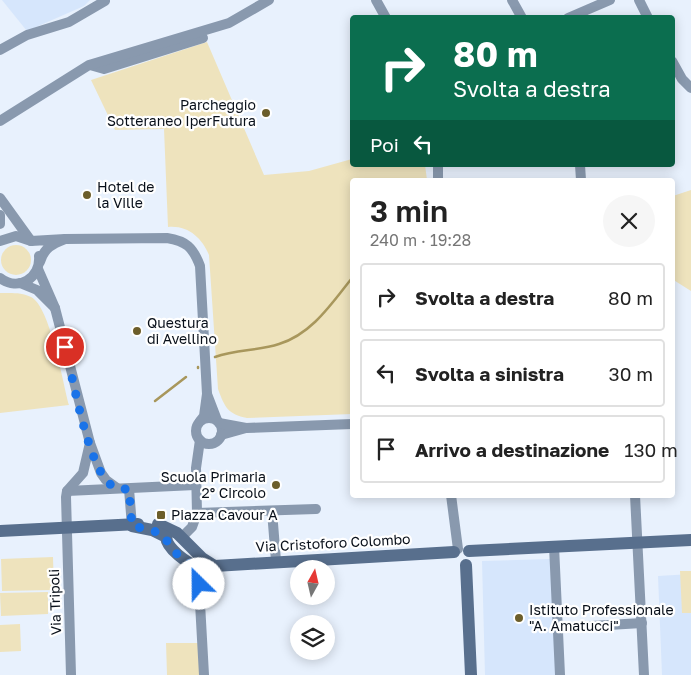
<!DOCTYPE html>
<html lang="it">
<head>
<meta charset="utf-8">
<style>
	body { margin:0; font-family:"Golos Text",sans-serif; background:#f6f6f6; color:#222; height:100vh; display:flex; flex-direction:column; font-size:19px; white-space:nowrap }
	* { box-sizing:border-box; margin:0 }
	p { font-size:16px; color:#767676 }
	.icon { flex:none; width:28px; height:28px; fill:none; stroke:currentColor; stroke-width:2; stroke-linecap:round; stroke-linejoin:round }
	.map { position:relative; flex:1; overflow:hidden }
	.sheet { position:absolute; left:350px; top:178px; width:325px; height:320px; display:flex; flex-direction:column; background:#fff; border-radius:5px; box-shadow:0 2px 12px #0003 }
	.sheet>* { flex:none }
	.guide { position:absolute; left:350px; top:15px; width:325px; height:152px; border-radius:5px; box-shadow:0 2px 12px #0003; background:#0b6e4f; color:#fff; overflow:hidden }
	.needle { width:32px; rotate:8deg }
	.fabs { position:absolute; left:290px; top:560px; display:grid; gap:10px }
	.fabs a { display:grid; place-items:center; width:45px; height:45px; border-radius:50%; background:#fff; box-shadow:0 2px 12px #0003; font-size:25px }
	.pin { position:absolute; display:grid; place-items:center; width:42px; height:42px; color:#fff; margin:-21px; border:2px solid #fff; border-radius:50%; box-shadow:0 1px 5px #0007 }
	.me { position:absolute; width:55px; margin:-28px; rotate:337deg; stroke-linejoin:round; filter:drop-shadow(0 0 4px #0008) }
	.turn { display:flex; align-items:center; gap:18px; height:105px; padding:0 20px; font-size:22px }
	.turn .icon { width:65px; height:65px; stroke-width:2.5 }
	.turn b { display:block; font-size:35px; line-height:42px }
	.then { display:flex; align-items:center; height:48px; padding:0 20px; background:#0003; gap:10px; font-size:19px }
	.round { display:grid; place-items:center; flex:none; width:52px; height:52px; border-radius:26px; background:#f6f6f6 }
	.head { display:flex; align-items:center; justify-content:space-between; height:85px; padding:0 20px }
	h1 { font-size:30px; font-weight:600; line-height:38px }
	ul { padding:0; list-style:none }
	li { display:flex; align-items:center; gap:15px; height:68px; margin:0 10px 8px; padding:0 10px; border:2px solid #e0e0e0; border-radius:5px }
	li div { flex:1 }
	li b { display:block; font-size:19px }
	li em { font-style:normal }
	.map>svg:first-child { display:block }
	.built { fill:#d6e6fc }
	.green { fill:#eee3bd }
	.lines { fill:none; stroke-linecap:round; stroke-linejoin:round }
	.stream { stroke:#a8975c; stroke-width:2.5 }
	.street { stroke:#8999ae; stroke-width:10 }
	.secondary { stroke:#586f8d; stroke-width:12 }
	.route { stroke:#1a73e8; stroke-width:9; stroke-dasharray:0 16.2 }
	.poi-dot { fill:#6c5e2b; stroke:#fff; stroke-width:2 }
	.labels { text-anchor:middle; stroke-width:4.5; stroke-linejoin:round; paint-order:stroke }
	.poi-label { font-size:14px; fill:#080f19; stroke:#fff; text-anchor:start }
	.street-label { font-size:14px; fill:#080f19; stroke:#fff }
</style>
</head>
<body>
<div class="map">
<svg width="691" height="675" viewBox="0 0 691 675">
	<rect width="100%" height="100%" fill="#e8f1fd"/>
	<g class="built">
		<polygon points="2,0 90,0 84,6 27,31"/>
		<polygon points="550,559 557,675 485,675 482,561"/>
		<polygon points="691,574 691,675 662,675 658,576"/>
	</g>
	<g class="green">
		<path d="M207 42 264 175 309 171 352 159V165H425L427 180H352V414L247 418C228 414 225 408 218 389L209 255C202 238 188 225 168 227L164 129 115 130 91 80Z"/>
		<polygon points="691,190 691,291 672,279 673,196"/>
		<circle cx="16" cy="260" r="15"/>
		<path d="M0 293C10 293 22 292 31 297 50 306 63 383 69 405L0 413Z"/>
		<polygon points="53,557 54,590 2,591 1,559"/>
		<polygon points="680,571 691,571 691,613 682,613"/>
		<polygon points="48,592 48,614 1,616 0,593"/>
		<polygon points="20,624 21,651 0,652 0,625"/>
		<polygon points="166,643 199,643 201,675 167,675"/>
	</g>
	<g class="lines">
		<g class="stream">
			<path d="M215 357C236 349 258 351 279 344 312 334 332 303 352 278"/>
			<polyline points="198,368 198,367"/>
			<polyline points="155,401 186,377"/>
		</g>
		<g class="street">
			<polyline points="376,0 386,18"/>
			<polyline points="512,0 522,18"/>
			<polyline points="639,0 648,18"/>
			<polyline points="568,18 610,0"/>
			<polyline points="0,50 27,35 69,22 105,1"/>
			<polyline points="672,61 682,79 691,88"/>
			<polyline points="90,65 104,69 203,38"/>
			<polyline points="0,121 89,65 229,23 269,0"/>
			<polyline points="438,165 438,180"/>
			<polyline points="580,165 581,180"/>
			<path d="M0 198 31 241 65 239C52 244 44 248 40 262"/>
			<polyline points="0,215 0,224"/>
			<path d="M65 239 167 238C186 241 193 247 200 266L207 394"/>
			<polyline points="0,241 16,236 31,241"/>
			<path d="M0 278C18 292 41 278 39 256"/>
			<polyline points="20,283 37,290 55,308 38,269"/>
			<polyline points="55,308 90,443 101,473 106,480 117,488"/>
			<circle cx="209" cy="431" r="13"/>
			<polyline points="200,421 204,416 207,394 217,420"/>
			<polyline points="219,423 246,428 221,435"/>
			<polyline points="246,428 352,424"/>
			<polyline points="129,489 132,526"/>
			<polyline points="67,491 195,485"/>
			<polyline points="451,495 458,549"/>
			<polyline points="635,495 644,675"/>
			<polyline points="272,511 276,561"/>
			<polyline points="197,513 316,509"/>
			<polyline points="182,537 192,527 197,513 196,468 200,440"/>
			<polyline points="554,546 560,675"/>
			<polyline points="198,567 204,675"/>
			<polyline points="558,628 642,623"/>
			<polyline points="71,675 66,497 67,491 83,473 90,443"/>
		</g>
		<g class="secondary">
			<polyline points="158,524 177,533 202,558 213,565"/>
			<path d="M132 526 152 530 166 537C167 549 187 563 198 567L454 552"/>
			<polyline points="0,531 138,524"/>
			<polyline points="469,551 691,540"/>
			<polyline points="466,565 471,675"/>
		</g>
	</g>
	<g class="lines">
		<path class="route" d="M65 347C73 378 87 461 108 482 114 489 120 489 129 489L132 526 152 530 166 537C167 549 187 563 198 567L199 584"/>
	</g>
	<g class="poi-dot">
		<circle cx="266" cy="113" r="5"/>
		<circle cx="87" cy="195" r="5"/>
		<circle cx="137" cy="331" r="5"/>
		<circle cx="276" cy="485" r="5"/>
		<rect x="156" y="510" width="10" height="10" rx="2.5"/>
		<circle cx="519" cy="618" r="5"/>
	</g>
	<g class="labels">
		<g class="poi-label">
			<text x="256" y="110" text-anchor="end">Parcheggio<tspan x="256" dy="16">Sotteraneo IperFutura</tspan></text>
			<text x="97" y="192">Hotel de<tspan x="97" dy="16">la Ville</tspan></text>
			<text x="147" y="328">Questura<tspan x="147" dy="16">di Avellino</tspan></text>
			<text x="266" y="482" text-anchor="end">Scuola Primaria<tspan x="266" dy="16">2° Circolo</tspan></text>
			<text x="171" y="520">Piazza Cavour A</text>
			<text x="529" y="615">Istituto Professionale<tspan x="529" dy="16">"A. Amatucci"</tspan></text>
		</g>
		<g class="street-label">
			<text transform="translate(333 543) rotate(-3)" y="5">Via Cristoforo Colombo</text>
			<text transform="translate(55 602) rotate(-92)" y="5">Via Tripoli</text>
		</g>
	</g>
</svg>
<div class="fabs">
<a><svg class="needle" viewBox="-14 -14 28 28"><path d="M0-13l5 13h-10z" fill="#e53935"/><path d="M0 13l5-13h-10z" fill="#767676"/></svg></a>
<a><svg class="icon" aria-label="layers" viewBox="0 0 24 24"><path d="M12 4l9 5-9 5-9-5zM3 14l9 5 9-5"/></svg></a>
</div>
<div class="pin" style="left:65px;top:347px;background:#d93025"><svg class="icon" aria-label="arrive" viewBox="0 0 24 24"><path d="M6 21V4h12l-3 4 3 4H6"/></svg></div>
<svg class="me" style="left:199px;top:584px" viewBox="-20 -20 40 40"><circle r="19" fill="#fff"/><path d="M0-13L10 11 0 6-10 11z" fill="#1a73e8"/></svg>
<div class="guide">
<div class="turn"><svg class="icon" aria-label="right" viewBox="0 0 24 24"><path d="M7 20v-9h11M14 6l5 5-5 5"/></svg><div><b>80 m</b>Svolta a destra</div></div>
<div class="then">Poi<svg class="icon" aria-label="left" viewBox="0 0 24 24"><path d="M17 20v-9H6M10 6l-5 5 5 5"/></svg></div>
</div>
<section class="sheet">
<div class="head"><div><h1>3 min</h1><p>240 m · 19:28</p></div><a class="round"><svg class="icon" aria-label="close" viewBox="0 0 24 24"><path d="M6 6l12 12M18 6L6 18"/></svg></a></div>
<ul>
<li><svg class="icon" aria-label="right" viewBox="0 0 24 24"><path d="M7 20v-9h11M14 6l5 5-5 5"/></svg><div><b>Svolta a destra</b></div><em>80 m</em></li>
<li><svg class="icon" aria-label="left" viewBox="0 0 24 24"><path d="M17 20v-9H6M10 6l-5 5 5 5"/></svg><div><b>Svolta a sinistra</b></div><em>30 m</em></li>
<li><svg class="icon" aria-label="arrive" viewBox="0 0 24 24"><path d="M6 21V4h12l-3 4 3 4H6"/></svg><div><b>Arrivo a destinazione</b></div><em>130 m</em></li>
</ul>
</section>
</div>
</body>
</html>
